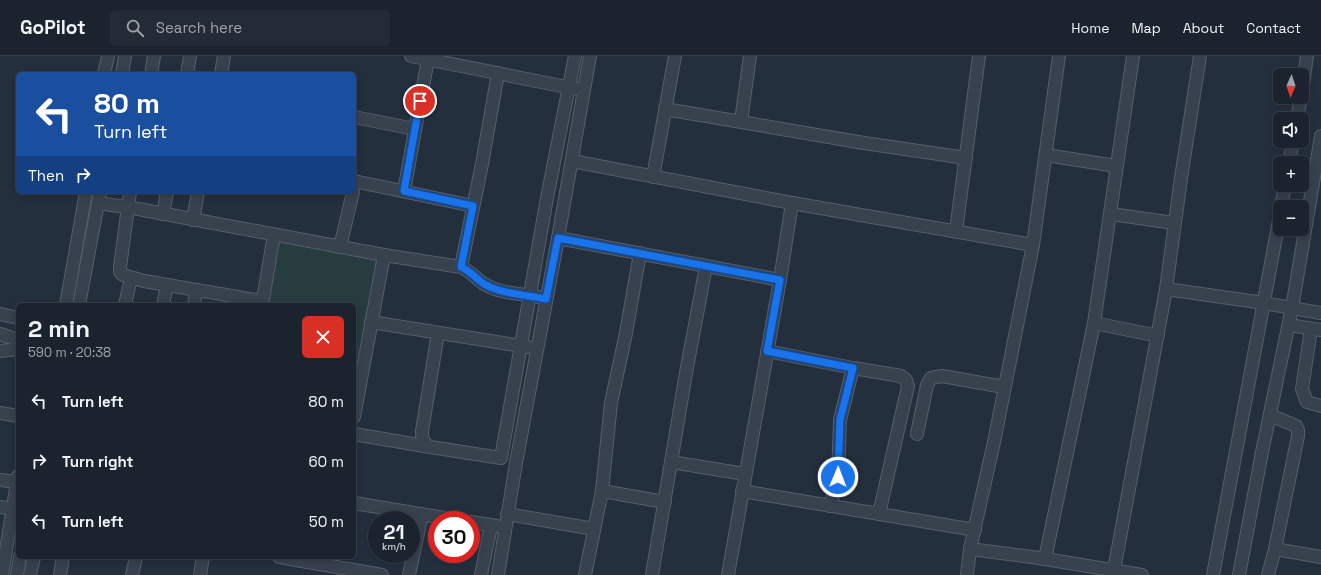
<!DOCTYPE html>
<html lang="en">
<head>
<meta charset="utf-8">
<style>
	body { margin:0; font-family:"Space Grotesk",sans-serif; background:#242b36; color:#f1f3f6; height:100vh; display:flex; flex-direction:column; font-size:15px; white-space:nowrap }
	* { box-sizing:border-box; margin:0 }
	p { font-size:13px; color:#a0a4aa }
	.icon { flex:none; width:22px; height:22px; fill:none; stroke:currentColor; stroke-width:2; stroke-linecap:round; stroke-linejoin:round }
	.map { position:relative; flex:1; overflow:hidden }
	.sheet { position:absolute; left:16px; top:247px; width:340px; height:256px; display:flex; flex-direction:column; background:#1b232e; border-radius:6px; box-shadow:0 2px 10px #0003,0 0 0 1px #39404a }
	.sheet>* { flex:none }
	.top-card { position:absolute; left:16px; top:16px; width:340px; height:122px; border-radius:6px; box-shadow:0 2px 10px #0003,0 0 0 1px #39404a; background:#1a4fa0; color:#fff; overflow:hidden }
	.needle { width:26px; rotate:183deg }
	.fabs { position:absolute; left:1273px; top:12px; display:grid; gap:8px }
	.fabs a { display:grid; place-items:center; width:36px; height:36px; border-radius:6px; background:#1b232e; box-shadow:0 2px 10px #0003,0 0 0 1px #39404a; font-size:20px }
	.speed { position:absolute; left:368px; top:455px; display:flex; gap:8px; font-size:20px; font-weight:700; text-align:center }
	.speed>* { display:grid; place-content:center; width:52px; height:52px; border-radius:50%; background:#1b232e; box-shadow:0 2px 10px #0003,0 0 0 1px #39404a; line-height:1 }
	.speed small { font-size:10px; font-weight:400 }
	.speed .limit { border:6px solid #d22; background:#fff; color:#111 }
	.pin { position:absolute; display:grid; place-items:center; width:34px; height:34px; color:#fff; margin:-17px; border:2px solid #fff; border-radius:50%; box-shadow:0 1px 4px #0007 }
	.me { position:absolute; width:44px; margin:-22px; rotate:1deg; stroke-linejoin:round; filter:drop-shadow(0 0 3px #0008) }
	.turn { display:flex; align-items:center; gap:14px; height:84px; padding:0 12px; font-size:18px }
	.turn .icon { width:52px; height:52px; stroke-width:2.5 }
	.turn b { display:block; font-size:28px; line-height:34px }
	.then { display:flex; align-items:center; height:38px; padding:0 12px; background:#0003; gap:8px; font-size:15px }
	.round { display:grid; place-items:center; flex:none; width:42px; height:42px; border-radius:6px; background:#242b36 }
	.summary { display:flex; align-items:center; justify-content:space-between; height:68px; padding:0 12px }
	h1 { font-size:24px; font-weight:700; line-height:30px }
	ul { padding:0; list-style:none }
	li { display:flex; align-items:center; gap:12px; height:60px; padding:0 12px }
	li div { flex:1 }
	li b { display:block; font-size:15px }
	li em { font-style:normal }
	header { display:flex; align-items:center; gap:24px; box-sizing:border-box; height:56px; padding:0 20px; background:#1b232e; border-bottom:1px solid #39404a }
	header strong { font-size:19px }
	nav { display:flex; gap:22px; margin-inline-start:auto; font-size:14px }
	.search { width:280px; height:36px; background:#242b36; display:flex; align-items:center; gap:10px; box-sizing:border-box; padding:0 14px; border-radius:6px; color:#a0a4aa; font-size:15px }
	.map>svg:first-child { display:block }
	.green { fill:#263c3f }
	.lines { fill:none; stroke-linecap:round; stroke-linejoin:round }
	.minor-casing { stroke:#565f6c; stroke-width:14 }
	.minor { stroke:#38414e; stroke-width:12 }
	.route-casing { stroke:#114b97; stroke-width:10 }
	.route { stroke:#1a73e8; stroke-width:7 }
</style>
</head>
<body>
<header>
<strong>GoPilot</strong>
<div class="search"><svg class="icon" aria-label="search" viewBox="0 0 24 24"><circle cx="10" cy="10" r="6"/><path d="M15 15l6 6"/></svg>Search here</div>
<nav><a>Home</a><a>Map</a><a>About</a><a>Contact</a></nav>
</header>
<div class="map">
<svg width="1321" height="519" viewBox="0 0 1321 519">
	<rect width="100%" height="100%" fill="#242f3e"/>
	<polygon class="green" points="274,179 383,199 354,362 354,249 263,249"/>
	<g class="lines">
		<defs>
			<g id="minor">
				<polyline points="411,0 577,33"/>
				<polyline points="104,18 108,0"/>
				<polyline points="122,18 125,0"/>
				<polyline points="151,18 154,0"/>
				<polyline points="187,18 190,0"/>
				<polyline points="221,18 224,0"/>
				<polyline points="1302,36 1307,0"/>
				<polyline points="665,53 864,87 966,102"/>
				<polyline points="354,61 415,73"/>
				<polyline points="1297,63 1301,41"/>
				<polyline points="741,65 750,0"/>
				<polyline points="1046,99 1116,110"/>
				<polyline points="572,105 792,147 1033,189"/>
				<polyline points="1289,107 1293,85"/>
				<polyline points="653,121 675,0"/>
				<polyline points="354,125 473,150"/>
				<polyline points="404,135 428,3"/>
				<polyline points="130,136 120,211 120,216 123,219 144,225 262,245"/>
				<path d="M98 147 133 152 384 199 461 211C472 216 477 224 486 229 501 238 521 237 538 241"/>
				<polyline points="1281,151 1285,129"/>
				<polyline points="163,158 167,136"/>
				<polyline points="1111,158 1174,167"/>
				<polyline points="193,164 198,136"/>
				<polyline points="956,175 979,0"/>
				<polyline points="558,182 780,224"/>
				<polyline points="340,191 353,136"/>
				<polyline points="461,211 482,108 498,17"/>
				<polyline points="1166,233 1264,247 1321,257"/>
				<polyline points="66,249 86,136"/>
				<polyline points="79,249 100,136"/>
				<polyline points="125,249 131,222"/>
				<polyline points="163,249 167,229"/>
				<polyline points="194,249 196,234"/>
				<polyline points="262,249 274,179"/>
				<polyline points="0,258 18,262"/>
				<polyline points="371,266 528,291"/>
				<polyline points="1094,267 1158,280"/>
				<polyline points="1289,269 1321,274"/>
				<polyline points="1311,273 1302,333 1307,346 1321,350"/>
				<path d="M438 277 422 375C422 383 423 387 430 391L501 402 547 142 575 0"/>
				<polyline points="0,278 18,284"/>
				<polyline points="0,295 18,293"/>
				<polyline points="767,295 853,312 901,320 906,324 908,330 879,458"/>
				<polyline points="0,357 18,360"/>
				<polyline points="354,361 384,199"/>
				<polyline points="354,378 430,391"/>
				<polyline points="917,378 927,329 931,322 942,320 1004,331"/>
				<polyline points="671,406 745,418"/>
				<polyline points="0,424 17,426"/>
				<polyline points="602,435 665,446"/>
				<polyline points="742,435 975,474"/>
				<polyline points="354,447 457,464"/>
				<polyline points="830,450 838,421 840,364 853,312"/>
				<polyline points="0,451 13,453"/>
				<polyline points="507,458 594,473"/>
				<polyline points="471,466 497,470"/>
				<polyline points="970,493 1039,502 1142,519"/>
				<polyline points="1275,493 1321,501"/>
				<polyline points="279,501 382,519"/>
				<polyline points="1045,503 1094,267 1133,0"/>
				<polyline points="1114,514 1166,233 1181,122 1200,0"/>
				<polyline points="2,519 18,420"/>
				<polyline points="17,519 20,501"/>
				<polyline points="30,519 34,501"/>
				<polyline points="60,519 63,501"/>
				<polyline points="132,519 136,501"/>
				<polyline points="200,519 203,501"/>
				<polyline points="409,519 422,458"/>
				<polyline points="481,519 491,470"/>
				<polyline points="498,519 516,407 558,182 590,0"/>
				<polyline points="585,519 602,435 611,347 626,277 640,197"/>
				<polyline points="652,519 686,317 706,210"/>
				<polyline points="728,519 780,224 792,147"/>
				<polyline points="967,519 970,493 994,386 1033,189 1059,0"/>
				<polyline points="1213,519 1280,159"/>
				<polyline points="1239,519 1262,396 1292,252 1321,80"/>
				<polyline points="1268,519 1275,493 1298,380 1298,374 1296,370 1270,359"/>
			</g>
		</defs>
		<use href="#minor" class="minor-casing"/>
		<use href="#minor" class="minor"/>
	</g>
	<g class="lines">
		<defs>
			<path id="route" d="M420 45 404 135 473 150 461 211C472 216 477 224 486 229 502 238 528 239 546 243L558 182 780 224 767 295 853 312 840 364 838 421"/>
		</defs>
		<use href="#route" class="route-casing"/>
		<use href="#route" class="route"/>
	</g>
</svg>
<div class="fabs">
<a><svg class="needle" viewBox="-14 -14 28 28"><path d="M0-13l5 13h-10z" fill="#e53935"/><path d="M0 13l5-13h-10z" fill="#a0a4aa"/></svg></a>
<a><svg class="icon" aria-label="sound" viewBox="0 0 24 24"><path d="M4 9h4l5-4v14l-5-4H4zM17 9q2 3 0 6"/></svg></a>
<a>+</a>
<a>−</a>
</div>
<div class="speed"><div>21<small>km/h</small></div><div class="limit">30</div></div>
<div class="pin" style="left:420px;top:45px;background:#d93025"><svg class="icon" aria-label="arrive" viewBox="0 0 24 24"><path d="M6 21V4h12l-3 4 3 4H6"/></svg></div>
<svg class="me" style="left:838px;top:421px" viewBox="-20 -20 40 40"><circle r="17" fill="#1a73e8" stroke="#fff" stroke-width="3"/><path d="M0-11L8 9 0 5-8 9z" fill="#fff"/></svg>
<div class="top-card">
<div class="turn"><svg class="icon" aria-label="left" viewBox="0 0 24 24"><path d="M17 20v-9H6M10 6l-5 5 5 5"/></svg><div><b>80 m</b>Turn left</div></div>
<div class="then">Then<svg class="icon" aria-label="right" viewBox="0 0 24 24"><path d="M7 20v-9h11M14 6l5 5-5 5"/></svg></div>
</div>
<section class="sheet">
<div class="summary"><div><h1>2 min</h1><p>590 m · 20:38</p></div><a class="round" style="background:#d93025;color:#fff"><svg class="icon" aria-label="close" viewBox="0 0 24 24"><path d="M6 6l12 12M18 6L6 18"/></svg></a></div>
<ul>
<li><svg class="icon" aria-label="left" viewBox="0 0 24 24"><path d="M17 20v-9H6M10 6l-5 5 5 5"/></svg><div><b>Turn left</b></div><em>80 m</em></li>
<li><svg class="icon" aria-label="right" viewBox="0 0 24 24"><path d="M7 20v-9h11M14 6l5 5-5 5"/></svg><div><b>Turn right</b></div><em>60 m</em></li>
<li><svg class="icon" aria-label="left" viewBox="0 0 24 24"><path d="M17 20v-9H6M10 6l-5 5 5 5"/></svg><div><b>Turn left</b></div><em>50 m</em></li>
</ul>
</section>
</div>
</body>
</html>
